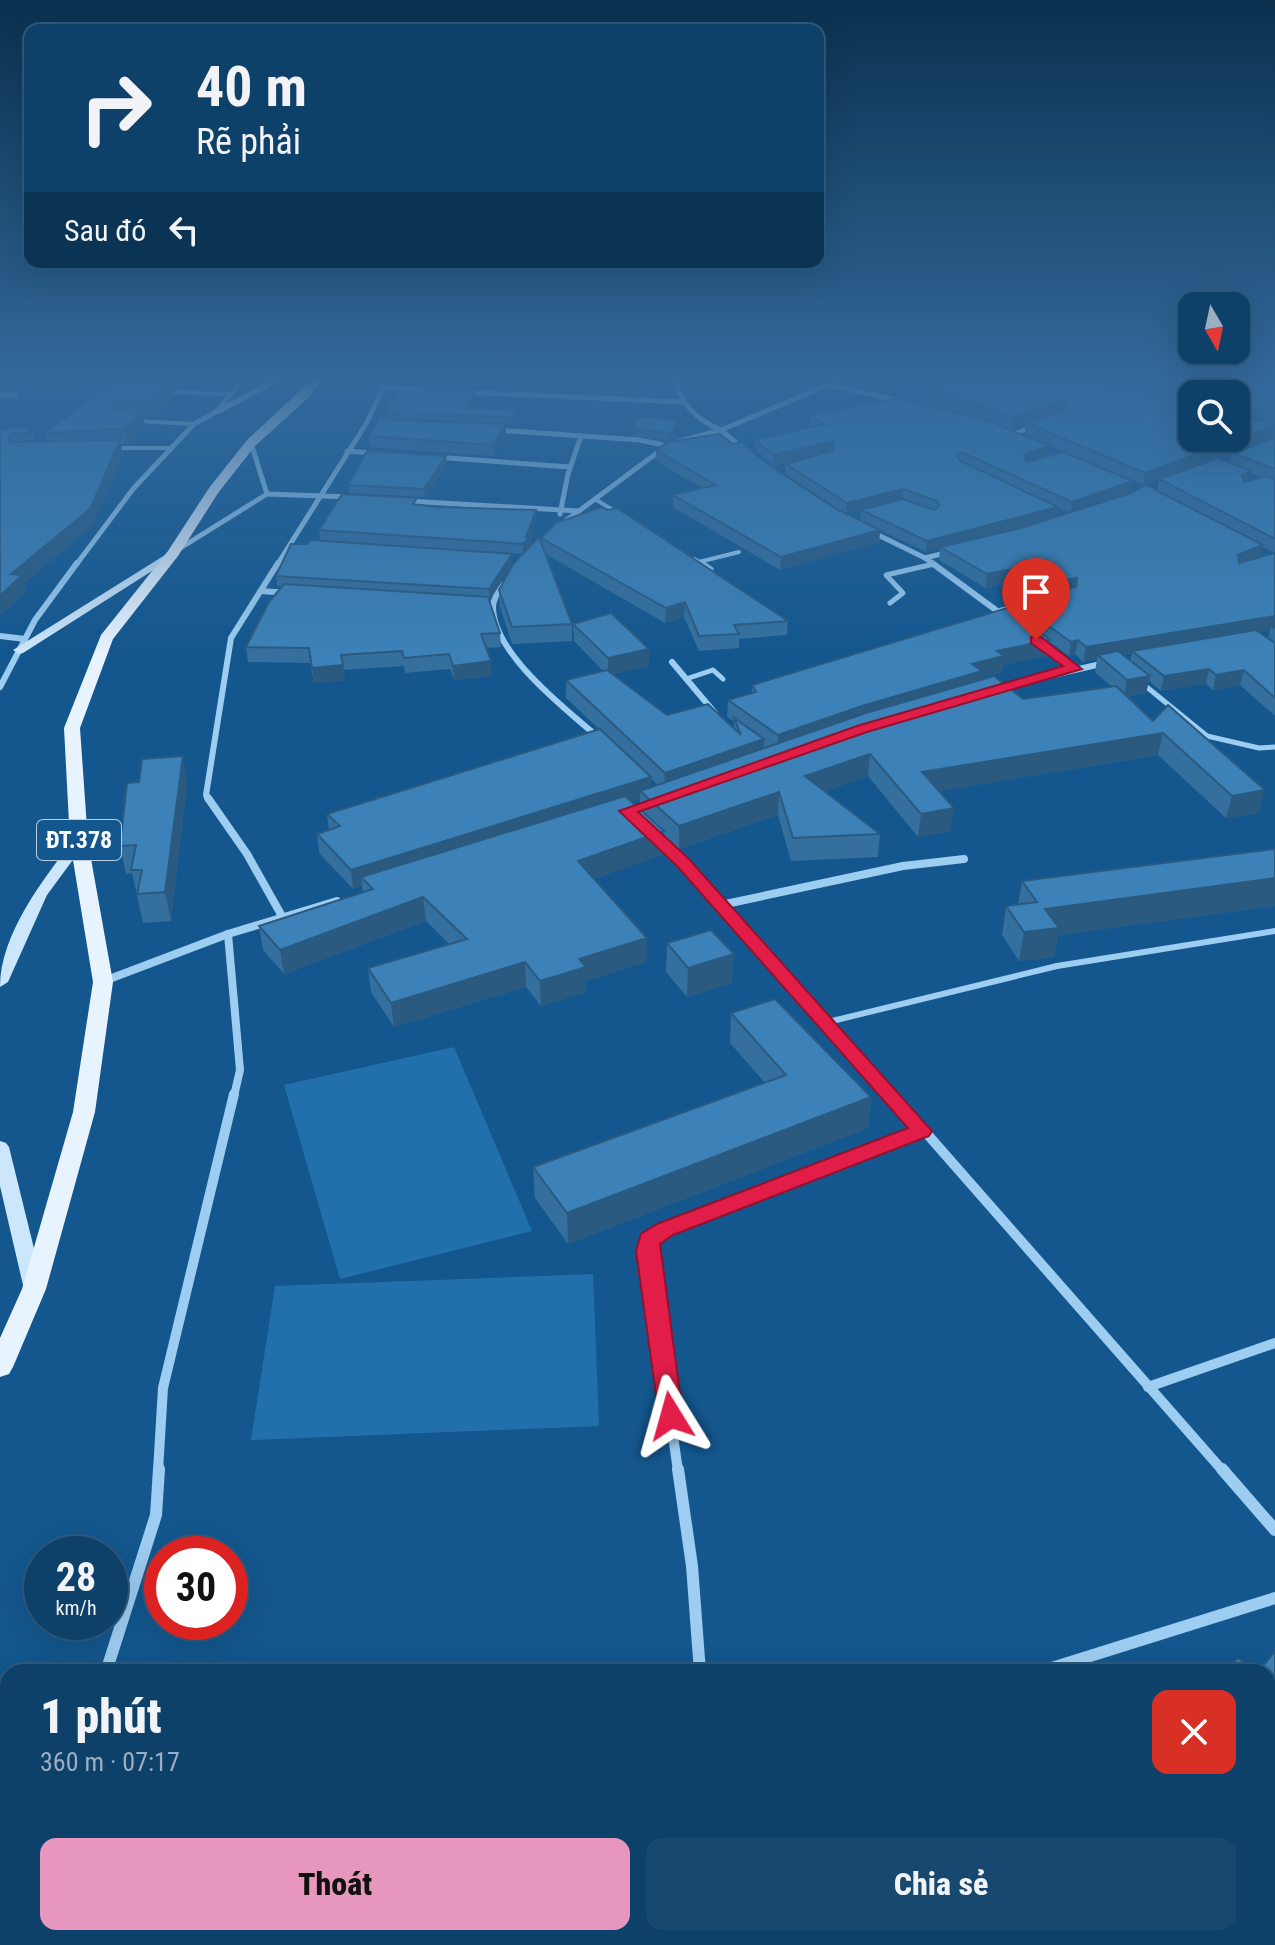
<!DOCTYPE html>
<html lang="vi">
<head>
<meta charset="utf-8">
<style>
	body { margin:0; font-family:"Roboto Condensed",sans-serif; background:#174870; color:#f1f3f6; height:100vh; display:flex; flex-direction:column; font-size:30px; white-space:nowrap }
	* { box-sizing:border-box; margin:0 }
	p { font-size:26px; color:#9bafc1 }
	.icon { flex:none; width:44px; height:44px; fill:none; stroke:currentColor; stroke-width:2; stroke-linecap:round; stroke-linejoin:round }
	.map { position:relative; flex:1; overflow:hidden }
	.panel { position:absolute; left:0px; top:1664px; width:1276px; height:282px; display:flex; flex-direction:column; background:#0e416a; border-radius:24px 24px 0 0; box-shadow:0 8px 32px #0002,0 0 0 2px #2e5a7e }
	.panel>* { flex:none }
	.hud { position:absolute; left:24px; top:24px; width:800px; height:244px; border-radius:16px; box-shadow:0 8px 32px #0002,0 0 0 2px #2e5a7e; background:#0e416a; color:#f1f3f6; overflow:hidden }
	.needle { width:52px; rotate:171deg }
	.controls { position:absolute; left:1178px; top:292px; display:grid; gap:16px }
	.controls a { display:grid; place-items:center; width:72px; height:72px; border-radius:16px; background:#0e416a; box-shadow:0 8px 32px #0002,0 0 0 2px #2e5a7e; font-size:40px }
	.speed { position:absolute; left:24px; top:1536px; display:flex; gap:16px; font-size:40px; font-weight:700; text-align:center }
	.speed>* { display:grid; place-content:center; width:104px; height:104px; border-radius:50%; background:#0e416a; box-shadow:0 8px 32px #0002,0 0 0 2px #2e5a7e; line-height:1 }
	.speed small { font-size:20px; font-weight:400 }
	.speed .limit { border:12px solid #d22; background:#fff; color:#111 }
	.pin { position:absolute; display:grid; place-items:center; width:68px; height:68px; color:#fff; margin:-82px -34px; border-radius:50% 50% 50% 0; rotate:-45deg; box-shadow:0 0 8px #0007 }
	.pin .icon { rotate:45deg }
	.me { position:absolute; width:88px; margin:-44px; rotate:352deg; stroke-linejoin:round; filter:drop-shadow(0 0 6px #0008) }
	.turn { display:flex; align-items:center; gap:28px; height:168px; padding:0 40px; font-size:36px }
	.turn .icon { width:104px; height:104px; stroke-width:2.5 }
	.turn b { display:block; font-size:56px; line-height:68px }
	.then { display:flex; align-items:center; height:76px; padding:0 40px; background:#0003; gap:16px; font-size:30px }
	.round { display:grid; place-items:center; flex:none; width:84px; height:84px; border-radius:16px; background:#174870 }
	.summary { display:flex; align-items:center; justify-content:space-between; height:136px; padding:0 40px }
	h1 { font-size:48px; font-weight:800; line-height:60px }
	.action { display:flex; gap:16px; margin-top:auto; padding:16px 40px }
	.action a { flex:1; height:92px; border-radius:16px; background:#e797bd; color:#111; font-size:32px; font-weight:800; line-height:92px; text-align:center }
	.action a+a { background:#174870; color:#f1f3f6 }
	.map>svg:first-child { display:block }
	.green { fill:#2270ab }
	.lines { fill:none; stroke-linecap:round; stroke-linejoin:round }
	.lane-far2 { stroke:#9dcdf1; stroke-width:4 }
	.lane-far1 { stroke:#9dcdf1; stroke-width:5 }
	.lane { stroke:#9dcdf1; stroke-width:6 }
	.street-far4 { stroke:#9dcdf1; stroke-width:5 }
	.street-far3 { stroke:#9dcdf1; stroke-width:6 }
	.street-far2 { stroke:#9dcdf1; stroke-width:8 }
	.street-far1 { stroke:#9dcdf1; stroke-width:10 }
	.street { stroke:#9dcdf1; stroke-width:12 }
	.secondary { fill:#cce6fc; fill-rule:evenodd }
	.primary { fill:#e7f3ff; fill-rule:evenodd }
	.wall { fill:#346f9d; fill-rule:evenodd }
	.shaded-wall { fill:#2a5a80 }
	.building { fill:#3c81b7; stroke:#2a5a80; stroke-width:2 }
	.route { fill:#e11d48; stroke:#92132f; stroke-width:2 }
	.labels { text-anchor:middle; stroke-width:7; stroke-linejoin:round; paint-order:stroke }
	.shield { fill:#13578e; stroke:#b8cddd; stroke-width:2 }
	.shield-label { font-size:24px; font-weight:bold; fill:#fff }
</style>
</head>
<body>
<div class="map">
<svg width="1275" height="1945" viewBox="0 0 1275 1945">
	<rect width="100%" height="100%" fill="#13578e"/>
	<g class="green">
		<polygon points="454,1047 532,1231 340,1279 284,1085"/>
		<polygon points="593,1274 599,1426 251,1440 275,1286"/>
	</g>
	<g class="lines">
		<g class="lane-far2">
			<polyline points="168,392 232,394"/>
			<polyline points="138,421 194,424"/>
			<polyline points="1010,435 1033,427"/>
			<polyline points="115,448 172,448"/>
			<polyline points="595,499 616,512"/>
			<polyline points="694,559 705,565"/>
			<polyline points="699,562 739,552"/>
			<polyline points="928,565 934,564"/>
		</g>
		<g class="lane-far1">
			<polyline points="702,563 711,569"/>
			<polyline points="890,603 903,593 886,575 934,564"/>
			<polyline points="1001,610 1025,606"/>
			<polyline points="686,679 713,670 723,679"/>
			<polyline points="1143,684 1207,736 1259,748 1275,747"/>
		</g>
		<polyline class="lane" points="828,1022 1057,966 1275,931"/>
		<g class="street-far4">
			<path d="M675 379C681 405 697 420 721 430L842 379"/>
			<polyline points="830,385 900,401"/>
			<polyline points="384,388 431,390"/>
			<polyline points="465,392 683,402"/>
			<polyline points="0,395 15,395"/>
			<polyline points="497,430 640,440 668,446"/>
			<polyline points="677,442 721,430 743,449"/>
			<polyline points="347,451 374,453"/>
			<polyline points="435,457 570,467"/>
			<polyline points="267,494 351,497"/>
			<polyline points="408,501 579,511"/>
			<polyline points="560,514 568,474 581,436"/>
			<polyline points="560,525 665,447"/>
			<polyline points="872,532 925,558"/>
			<polyline points="174,552 267,494 251,443"/>
			<polyline points="76,565 133,489 194,424 216,412 243,379"/>
			<polyline points="277,565 366,424 387,379"/>
			<polyline points="935,565 925,558 949,552"/>
		</g>
		<g class="street-far3">
			<polyline points="932,563 1004,616"/>
			<path d="M504 584C499 591 493 598 493 607 493 654 566 709 599 738"/>
			<polyline points="261,591 289,593"/>
			<polyline points="0,636 25,639"/>
			<polyline points="1040,643 1075,669"/>
			<polyline points="672,662 715,713"/>
			<polyline points="0,687 35,620 77,563"/>
			<polyline points="997,688 1105,663"/>
			<polyline points="209,800 206,795 231,638 278,563"/>
		</g>
		<g class="street-far2">
			<polyline points="208,798 247,854 283,918"/>
			<polyline points="657,838 683,862 893,1096"/>
			<polyline points="721,905 903,866 964,859"/>
			<polyline points="228,934 240,1070 234,1096"/>
			<polyline points="104,981 228,934 337,901"/>
		</g>
		<g class="street-far1">
			<polyline points="892,1094 1223,1471"/>
			<polyline points="1148,1387 1275,1343"/>
			<polyline points="158,1471 163,1388 234,1094"/>
			<polyline points="678,1471 647,1251 649,1240 665,1229 922,1131"/>
		</g>
		<g class="street">
			<polyline points="678,1469 692,1566 700,1672"/>
			<polyline points="1222,1469 1275,1530"/>
			<polyline points="106,1672 156,1515 159,1469"/>
			<polyline points="1039,1672 1275,1598"/>
			<polyline points="720,1938 720,1945"/>
			<polyline points="19,1945 21,1938"/>
			<polyline points="951,1945 953,1938"/>
		</g>
		<g class="secondary">
			<polygon points="273,379 284,379 219,414 211,412"/>
			<polygon points="173,550 178,553 177,555 23,653 19,654 13,650"/>
			<path d="M79 838 86 842 47 895 8 982 0 987C0 934 43 880 74 839Z"/>
			<polygon points="0,1141 6,1143 9,1147 43,1285 40,1290 33,1292 26,1290 23,1285 0,1186"/>
		</g>
		<polygon class="primary" points="313,379 324,379 308,398 255,446 218,493 178,556 113,639 80,728 88,842 113,982 95,1112 46,1289 13,1367 9,1374 0,1377 0,1338 22,1289 73,1112 93,982 70,842 64,728 101,635 168,551 209,488 247,440"/>
	</g>
	<g class="wall">
		<polygon points="115,379 191,379 184,387 173,387 174,397 154,417 143,417 145,426 128,443 121,444 123,455 93,525 24,583 26,591 0,616 0,431 34,433 36,442 47,442 45,433"/>
		<polygon points="429,379 484,379 479,387 430,385"/>
		<polygon points="609,379 649,379 645,395 608,393"/>
		<path d="M917 379H1275V716L1240 685 1213 690 1206 684 1161 691 1149 681 1146 693 1127 697 1259 813 1226 818 1158 755 939 791 951 831 918 837 868 776 825 791 880 834 878 857 791 861 778 815 679 849 664 835V854L594 879 646 962 586 981V992L541 1006 526 987 394 1027 371 992 368 968 449 944 426 921 284 974 263 950 259 926 363 892 362 886 353 889 319 853 317 834 329 830 327 814 599 729 566 698V680L603 671 574 641 573 624 649 649V666L613 674 667 715 734 728V721L727 717 728 700 752 693V685L1019 617 1021 606 1024 605 1025 600 1020 601 1015 581 986 588 939 560 940 548 926 552 880 530 879 542 780 570 673 507V495L702 488 656 461V450L733 444 769 465 836 509 860 520 861 510 846 514 785 474 786 464 802 459 774 466 755 450V440L812 427 809 426 810 416 1047 456 1131 492 1092 506 1157 490 1159 479 1143 485 1025 435 1026 424 1011 429 989 420 921 403 923 391 916 388ZM1192 394H1236L1192 438ZM1273 438 1232 453 1230 463 1178 472ZM1250 473 1261 477 1248 481ZM1058 508 1070 513 1057 517ZM1041 522 1021 528 986 536ZM1263 547 1275 553 1260 557ZM1270 630 1268 638 1259 632ZM1050 642 1069 656 1075 654 1083 662 1097 659 1095 672 1112 687 1023 699 981 679V677L1002 672 1003 665 1047 656ZM1132 653 1130 661 1123 655ZM651 779 658 785 651 787ZM640 799V809L631 801Z"/>
		<polygon points="474,398 469,408 516,417 512,424 386,419 385,412"/>
		<polygon points="505,424 506,435 493,456 370,447 369,436"/>
		<polygon points="676,426 672,439 668,440 634,436 634,429"/>
		<polygon points="446,456 447,464 425,497 349,493 348,485"/>
		<polygon points="418,505 434,507 536,510 536,520 531,536 531,545 541,542 541,538 788,621 787,635 739,639 739,648 699,651 684,617 665,623 546,554 572,624 572,641 512,644 500,607 499,590 523,554 320,540 319,530"/>
		<polygon points="512,554 512,565 489,600 500,633 501,647 486,648 492,676 454,680 450,669 405,673 404,666 343,670 345,680 314,683 310,663 248,662 246,647 282,586 277,586 276,576"/>
		<polygon points="187,783 171,921 143,923 132,873 126,874 120,846"/>
		<polygon points="1022,881 1275,906 1058,935 1054,957 1019,961 1002,935 1006,906 1018,905"/>
		<polygon points="667,943 732,983 687,997 666,972"/>
		<polygon points="731,1013 871,1097 868,1128 568,1244 535,1198 533,1167 765,1083 730,1043"/>
		<polygon points="1275,1651 1275,1767 1268,1761 1268,1672"/>
		<polygon points="1268,1814 1275,1818 1275,1911 1268,1908"/>
	</g>
	<g class="shaded-wall">
		<polygon points="182,379 191,379 184,387"/>
		<polygon points="172,383 174,397 154,417 152,403"/>
		<polygon points="474,391 474,398 466,415 466,408"/>
		<polygon points="1062,402 1061,413 1011,429 1013,417"/>
		<polygon points="516,410 516,417 512,424 512,417"/>
		<polygon points="142,412 145,426 128,443 125,429"/>
		<polygon points="677,419 676,426 672,439 668,440 668,433"/>
		<polygon points="505,424 506,435 493,456 492,445"/>
		<polygon points="1275,426 1273,438 1143,485 1145,473"/>
		<polygon points="120,440 123,455 93,525 24,583 26,591 0,616 0,596 11,574"/>
		<polygon points="833,441 832,452 774,466 774,455"/>
		<polygon points="1049,446 1047,457 1024,464 1024,458 1025,454"/>
		<polygon points="446,456 447,464 425,497 424,489"/>
		<polygon points="1251,471 1248,483 1239,487 1242,475"/>
		<polygon points="1133,481 1131,492 1071,513 1072,502"/>
		<polygon points="903,489 902,500 846,514 847,503"/>
		<polygon points="1058,507 1057,518 926,552 927,541"/>
		<polygon points="536,510 536,520 531,536 531,546 523,554 523,544"/>
		<polygon points="880,530 879,542 780,570 781,557"/>
		<polygon points="1263,545 1260,558 1235,568 1238,555"/>
		<polygon points="512,554 512,565 490,600 489,589"/>
		<polygon points="1017,568 1015,581 986,588 987,574"/>
		<polygon points="1077,578 1075,592 1025,597 1025,600 1020,601 1022,587"/>
		<polygon points="685,602 684,617 665,623 666,608"/>
		<polygon points="1275,616 1275,629 1271,627 1270,630 1134,653 1132,651 1132,653 1102,658 1098,655 1097,659 1083,662 1086,647"/>
		<polygon points="1050,640 1047,656 1003,665 1002,672 981,677 980,688 777,752 778,735 972,664 997,651"/>
		<polygon points="1078,640 1075,654 1069,656 1071,642"/>
		<polygon points="649,649 649,666 608,675 608,658"/>
		<polygon points="491,661 492,676 454,680 453,666"/>
		<polygon points="343,665 345,680 314,683 312,668"/>
		<polygon points="1209,669 1206,684 1161,691 1164,676"/>
		<polygon points="1244,670 1240,685 1213,690 1216,675"/>
		<polygon points="1150,676 1146,693 1124,697 1127,680"/>
		<polygon points="1163,733 1158,755 920,794 922,772"/>
		<polygon points="764,739 763,757 664,791 665,773"/>
		<polygon points="870,754 868,776 804,799 805,776"/>
		<polygon points="183,756 187,783 171,921 165,892"/>
		<polygon points="651,777 651,795 640,791 640,799 369,884 361,877 362,886 353,889 351,870"/>
		<polygon points="1265,790 1259,813 1226,818 1232,796"/>
		<polygon points="779,792 778,815 679,849 679,826"/>
		<polygon points="954,808 951,831 918,837 921,814"/>
		<polygon points="664,831 664,854 579,885 578,861"/>
		<polygon points="1275,878 1275,906 1058,935 1054,957 1019,961 1024,932 1045,909"/>
		<polygon points="423,897 426,921 284,974 280,950"/>
		<polygon points="647,938 646,962 586,981 586,992 541,1006 540,981 579,959"/>
		<polygon points="734,954 732,983 687,997 688,968"/>
		<polygon points="525,962 526,987 394,1027 391,1003"/>
		<polygon points="871,1097 868,1128 568,1244 567,1213"/>
	</g>
	<g class="building">
		<polygon points="115,379 152,379 153,382 172,383 152,403 113,403 114,410 142,412 125,429 45,433"/>
		<polygon points="609,379 647,379 645,388 608,386"/>
		<polygon points="923,379 1084,379 1192,404 1192,438 1236,438 1236,414 1275,424 1275,426 1145,473 1027,423 1063,411 1066,406 1062,402 1013,417 990,408 922,391 943,387"/>
		<polygon points="1132,379 1275,379 1275,413 1239,405 1236,407 1236,394 1196,394"/>
		<polygon points="425,388 474,391 466,408 516,410 512,417 385,412 397,392 423,393"/>
		<polygon points="898,398 986,420 1049,446 1025,454 1024,458 1027,462 1063,452 1133,481 1072,502 961,452 957,456 960,461 1058,507 927,541 861,510 903,499 934,510 939,506 937,501 903,489 847,503 786,464 832,451 835,446 833,441 774,455 755,440 826,424 810,416"/>
		<polygon points="637,417 677,419 672,432 668,433 634,429"/>
		<polygon points="379,419 505,424 492,445 369,436"/>
		<polygon points="20,426 34,433 11,434 8,438 10,442 120,440 90,509 11,574 22,575 0,596 0,431"/>
		<polygon points="719,434 733,444 741,442 769,465 836,509 880,530 781,557 673,495 716,485 656,450 668,442"/>
		<polygon points="1275,438 1275,469 1232,453"/>
		<polygon points="367,451 446,456 424,489 348,485"/>
		<polygon points="1218,458 1251,471 1242,475 1244,482 1266,476 1275,479 1275,539 1159,479"/>
		<polygon points="1146,485 1263,545 1238,555 1239,563 1275,553 1275,616 1086,647 1078,640 1071,642 1021,606 1027,604 1025,597 1076,587 1077,578 1022,587 1017,568 987,574 940,547 1021,528 1131,493"/>
		<polygon points="342,494 417,498 413,504 434,507 536,510 526,537 531,536 523,544 319,530"/>
		<polygon points="601,507 608,510 617,508 788,621 734,625 739,634 699,636 685,602 666,608 541,538 556,523"/>
		<polygon points="539,537 572,624 512,627 499,590 513,564"/>
		<polygon points="310,540 512,554 489,589 276,576 291,544 307,544"/>
		<polygon points="284,584 488,597 500,633 481,634 491,661 453,666 449,654 404,658 402,651 341,655 343,665 312,668 309,648 246,647 269,602"/>
		<polygon points="1007,608 1050,640 997,651 1004,656 972,664 982,671 862,706 778,735 728,700 756,692 752,685"/>
		<polygon points="611,613 649,649 608,658 573,624"/>
		<polygon points="1256,630 1275,643 1275,698 1244,670 1216,675 1209,669 1164,676 1132,651"/>
		<polygon points="1118,651 1150,676 1127,680 1098,655"/>
		<polygon points="607,670 667,715 708,704 741,735 734,718 764,739 665,773 566,680"/>
		<polygon points="994,676 1023,699 1116,686 1153,721 1168,705 1265,790 1232,796 1163,733 922,772 954,808 921,814 870,754 805,776 880,834 793,838 779,792 679,826 640,791 866,713"/>
		<polygon points="600,729 651,777 351,870 317,834 340,826 327,814"/>
		<polygon points="183,756 165,892 137,894 142,870 131,870 136,845 120,846 127,783 139,782 142,759"/>
		<polygon points="625,796 664,831 578,861 647,938 579,959 586,967 540,981 525,962 391,1003 368,968 467,939 423,897 280,950 259,926 373,889 361,877"/>
		<polygon points="1274,849 1275,850 1275,878 1045,909 1059,928 1024,932 1006,906 1037,902 1022,881"/>
		<polygon points="711,930 734,954 688,968 667,943"/>
		<polygon points="775,999 871,1097 567,1213 533,1167 786,1075 731,1013"/>
		<polygon points="1275,1651 1275,1739 1268,1733 1268,1672 1258,1672"/>
		<polygon points="1238,1658 1257,1672 1225,1672"/>
		<polygon points="1268,1814 1275,1818 1275,1888 1268,1885"/>
	</g>
	<linearGradient id="sky" x2="0" y2="1"><stop stop-color="#0a304e"/><stop offset="0.58" stop-color="#33699b"/><stop offset="1" stop-color="#33699b" stop-opacity="0"/></linearGradient>
	<rect width="1275" height="652" fill="url(#sky)"/>
	<polygon class="route" points="1031,637 1041,637 1082,669 867,732 638,812 688,858 932,1131 929,1136 673,1235 660,1244 683,1416 679,1423 671,1426 662,1423 659,1416 636,1251 641,1234 657,1224 908,1128 677,866 619,811 857,726 1063,666 1031,643"/>
	<g class="labels">
		<rect class="shield" x="37" y="820" width="84" height="40" rx="6"/>
		<g class="shield-label">
			<text x="79" y="848">ĐT.378</text>
		</g>
	</g>
</svg>
<div class="controls">
<a><svg class="needle" viewBox="-14 -14 28 28"><path d="M0-13l5 13h-10z" fill="#e53935"/><path d="M0 13l5-13h-10z" fill="#9bafc1"/></svg></a>
<a><svg class="icon" aria-label="search" viewBox="0 0 24 24"><circle cx="10" cy="10" r="6"/><path d="M15 15l6 6"/></svg></a>
</div>
<div class="speed"><div>28<small>km/h</small></div><div class="limit">30</div></div>
<div class="pin" style="left:1036px;top:640px;background:#d93025"><svg class="icon" aria-label="arrive" viewBox="0 0 24 24"><path d="M6 21V4h12l-3 4 3 4H6"/></svg></div>
<svg class="me" style="left:671px;top:1416px" viewBox="-20 -20 40 40"><path d="M0-17L14 15 0 8-14 15z" fill="#e11d48" stroke="#fff" stroke-width="4"/></svg>
<div class="hud">
<div class="turn"><svg class="icon" aria-label="right" viewBox="0 0 24 24"><path d="M7 20v-9h11M14 6l5 5-5 5"/></svg><div><b>40 m</b>Rẽ phải</div></div>
<div class="then">Sau đó<svg class="icon" aria-label="left" viewBox="0 0 24 24"><path d="M17 20v-9H6M10 6l-5 5 5 5"/></svg></div>
</div>
<section class="panel">
<div class="summary"><div><h1>1 phút</h1><p>360 m · 07:17</p></div><a class="round" style="background:#d93025;color:#fff"><svg class="icon" aria-label="close" viewBox="0 0 24 24"><path d="M6 6l12 12M18 6L6 18"/></svg></a></div>
<div class="action"><a>Thoát</a><a>Chia sẻ</a></div>
</section>
</div>
</body>
</html>
